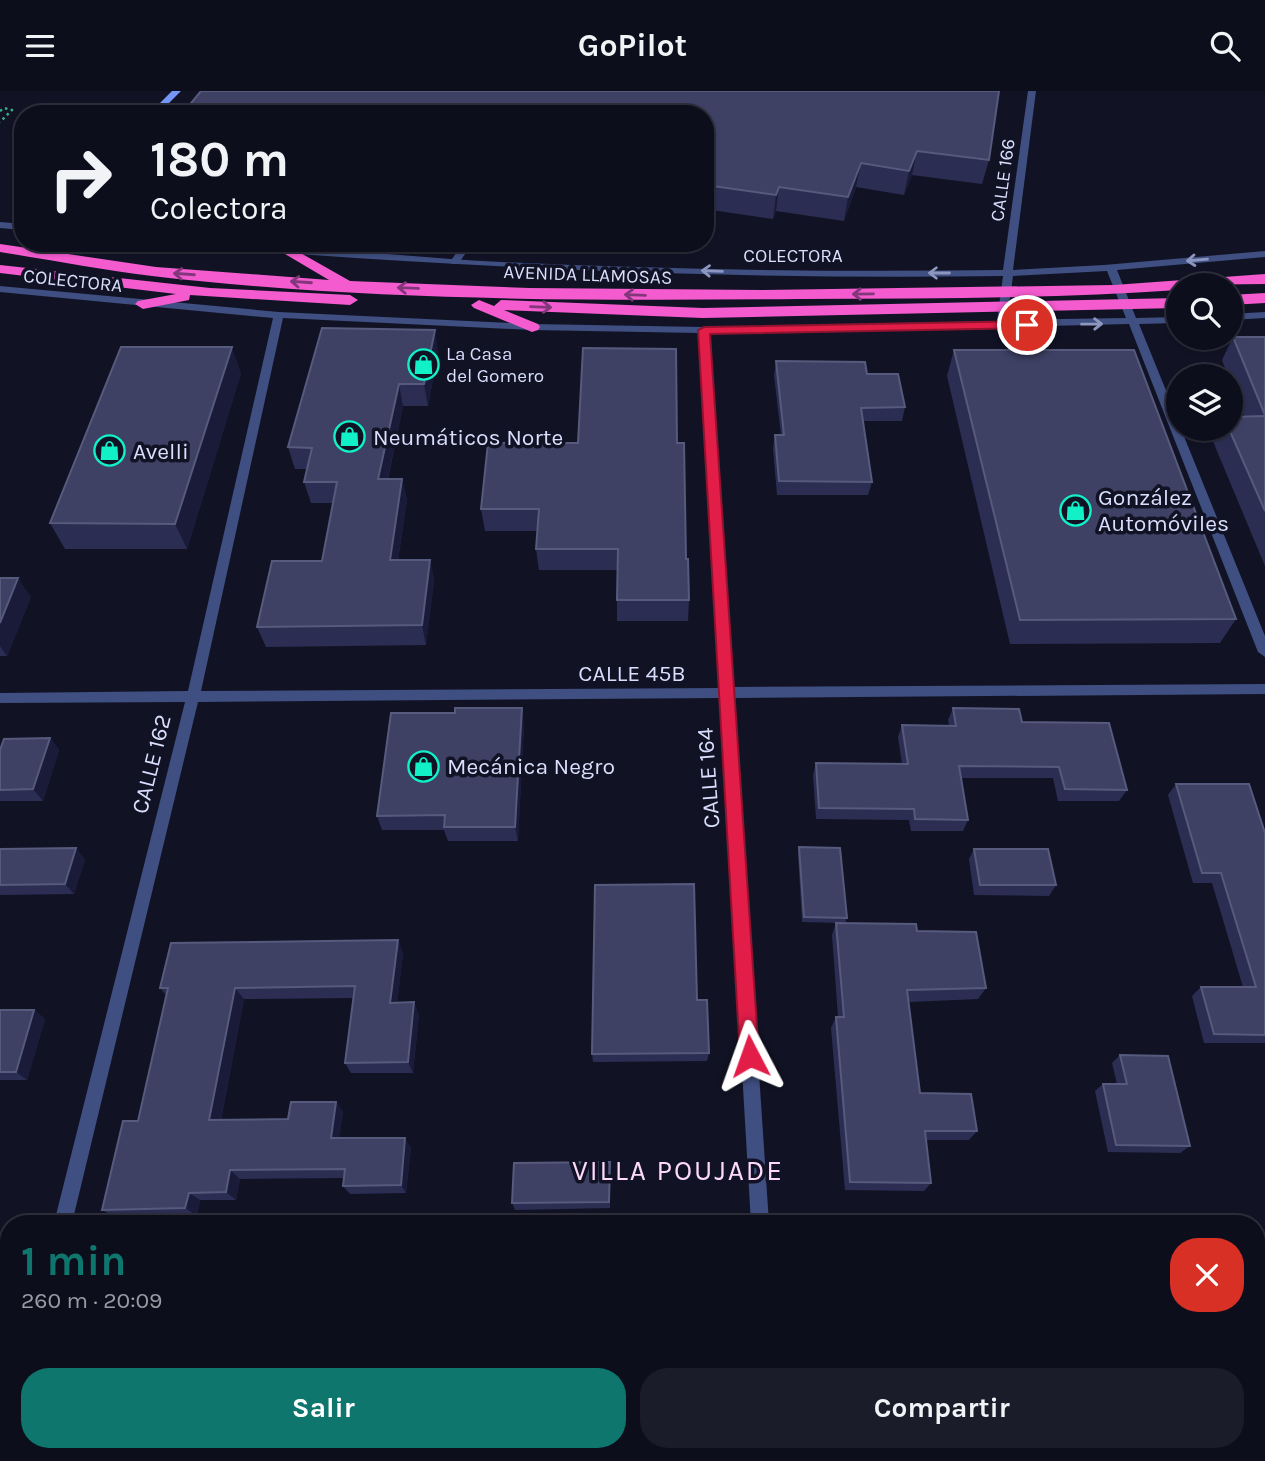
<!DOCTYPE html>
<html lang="es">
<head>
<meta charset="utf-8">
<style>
	body { margin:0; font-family:Karla,sans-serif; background:#1b1c29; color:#f1f3f6; height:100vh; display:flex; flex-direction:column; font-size:26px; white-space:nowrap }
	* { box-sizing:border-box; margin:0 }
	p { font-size:23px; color:#9a9ca3 }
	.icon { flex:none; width:38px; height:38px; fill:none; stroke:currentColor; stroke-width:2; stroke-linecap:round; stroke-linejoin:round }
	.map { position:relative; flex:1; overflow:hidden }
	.side { position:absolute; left:0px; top:1124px; width:1265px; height:247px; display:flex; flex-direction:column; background:#0d0e1c; border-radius:28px 28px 0 0; box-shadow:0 2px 5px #0004,0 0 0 2px #2d2e3b }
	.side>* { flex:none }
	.top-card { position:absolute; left:14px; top:14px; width:700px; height:147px; border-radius:28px; box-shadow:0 2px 5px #0004,0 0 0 2px #2d2e3b; background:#0d0e1c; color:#f1f3f6; overflow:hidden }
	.fabs { position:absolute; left:1166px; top:182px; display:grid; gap:14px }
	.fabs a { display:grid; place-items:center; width:77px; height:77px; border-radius:50%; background:#0d0e1c; box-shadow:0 2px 5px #0004,0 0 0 2px #2d2e3b; font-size:35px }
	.pin { position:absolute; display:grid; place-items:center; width:60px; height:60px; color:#fff; margin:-30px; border:4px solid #fff; border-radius:50%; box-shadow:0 2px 7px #0007 }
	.me { position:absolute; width:77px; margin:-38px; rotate:356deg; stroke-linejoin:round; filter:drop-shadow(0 0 5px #0008) }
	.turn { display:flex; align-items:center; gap:24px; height:147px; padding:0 21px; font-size:32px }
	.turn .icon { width:91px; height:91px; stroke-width:2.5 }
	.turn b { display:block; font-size:49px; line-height:60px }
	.round { display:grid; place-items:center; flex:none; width:74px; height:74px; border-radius:28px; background:#1b1c29 }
	.headline { display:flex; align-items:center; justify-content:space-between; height:119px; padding:0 21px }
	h1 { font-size:42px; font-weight:700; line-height:52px; color:#0f766e }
	.cta { display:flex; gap:14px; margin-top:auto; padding:14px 21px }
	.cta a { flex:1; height:80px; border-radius:28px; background:#0f766e; color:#fff; font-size:28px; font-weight:700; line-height:80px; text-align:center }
	.cta a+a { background:#1b1c29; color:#f1f3f6 }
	header { display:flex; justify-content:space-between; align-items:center; height:91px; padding:0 21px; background:#0d0e1c; font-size:32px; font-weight:700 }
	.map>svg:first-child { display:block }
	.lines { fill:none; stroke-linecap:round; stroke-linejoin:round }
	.path { stroke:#38b087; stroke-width:2.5; stroke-dasharray:2.5 3.5; stroke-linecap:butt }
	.lane { fill:#3f4f81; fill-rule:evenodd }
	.street { fill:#3f4f81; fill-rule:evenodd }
	.secondary { fill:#7596f6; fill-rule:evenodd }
	.highway { fill:#f45bcf; fill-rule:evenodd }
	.wall { fill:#2b2e52 }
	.shaded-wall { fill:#191b38 }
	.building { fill:#3e4164; stroke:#565a7c; stroke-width:2 }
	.oneway { stroke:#8c96be }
	.oneway2 { stroke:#82377a }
	.route { fill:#e11d48; stroke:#92132f; stroke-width:2 }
	.labels { text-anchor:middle; stroke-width:7; stroke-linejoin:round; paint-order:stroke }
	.far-street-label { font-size:19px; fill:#d8defc; stroke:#111325 }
	.far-poi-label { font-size:19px; fill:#d8defc; stroke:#111325; text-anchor:start }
	.poi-label { font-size:23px; fill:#d8defc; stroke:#111325; text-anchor:start }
	.street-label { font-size:23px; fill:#d8defc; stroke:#111325 }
	.near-neighbourhood-label { font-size:28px; letter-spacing:2px; fill:#fdd9fa; stroke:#111325 }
</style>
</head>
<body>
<header><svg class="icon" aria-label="menu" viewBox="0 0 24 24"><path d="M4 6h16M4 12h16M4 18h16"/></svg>GoPilot<svg class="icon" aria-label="search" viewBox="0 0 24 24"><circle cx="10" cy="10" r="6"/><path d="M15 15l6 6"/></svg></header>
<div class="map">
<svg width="1265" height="1370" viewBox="0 0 1265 1370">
	<rect width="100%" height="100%" fill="#111325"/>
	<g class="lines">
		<polyline class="path" points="0,20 4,17 12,19 0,31"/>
		<polygon class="lane" points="463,152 473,152 458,173 452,173 450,171"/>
		<g class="street">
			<path d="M1028 0H1036L1013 179 1104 174 1265 160V166L1117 179 1136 227 1178 226V232L1139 233 1178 329V338H1181L1265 545V566L1258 561 1129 233 1006 236 1001 238 997 236 709 242 733 596 1265 593V603L734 607 769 1132H751L720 607 198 611 72 1132H54L185 611 0 612V602L188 600 273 227 0 201V195L279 221 532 233 704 236 997 230 1003 185C733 189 464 177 195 155L190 152C294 152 398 166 501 171 669 179 836 181 1003 179ZM1107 180 1126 227 1007 229 1013 185ZM283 227 532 239 699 242 720 597 201 600Z"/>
			<polygon points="0,131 23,133 23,139 0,137"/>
			<polygon points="1265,221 1265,227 1230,229 1230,223"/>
			<rect x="1256" y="1171" width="9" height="18"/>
			<rect x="0" y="1183" width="9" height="18"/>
			<polygon points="9,1337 9,1362 15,1362 13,1370 0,1370 0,1345 2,1340"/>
			<rect x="765" y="1362" width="20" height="8"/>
		</g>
		<polygon class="secondary" points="172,0 181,0 158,23 149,23"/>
		<g class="highway">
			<path d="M0 153 156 176 329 189 285 163 283 160 290 156 350 190 529 197 763 199 1114 194 1265 183V193L1178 194V199C1052 208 925 207 798 208 584 210 366 210 152 185 101 179 51 169 0 161Z"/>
			<polygon points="0,174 210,197 350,204 358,209 350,214 190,204 189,209 143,218 135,213 138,210 176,203 0,182"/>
			<polygon points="1265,202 1265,212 1230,214 1230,204"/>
			<polygon points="1178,207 1178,217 703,227 504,219 538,233 540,236 538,239 532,241 474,217 471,214 479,209 494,215 501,209 703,217"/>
		</g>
	</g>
	<g class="wall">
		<polygon points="201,0 999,0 989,69 982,93 912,84 904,104 856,96 844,130 776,120 773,128 705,118 705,23 182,23"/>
		<polygon points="1233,246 1265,246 1265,475 1212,348 1217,338 1230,338 1244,325 1230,291 1230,285 1228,285 1222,269"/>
		<polygon points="954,259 1236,528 1220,552 1010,553 947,285"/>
		<polygon points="438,261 428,315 403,315 388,388 402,388 407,409 398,469 430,469 434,489 426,554 266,556 257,536 322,470 333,412 311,412 304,391 307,378 295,378 288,356"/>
		<polygon points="776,270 867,283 905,316 902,330 863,330 872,391 868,404 777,404 773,357 775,344 781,344 774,284"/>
		<polygon points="241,282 187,458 65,458 50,432"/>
		<polygon points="677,352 689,509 688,530 617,530 617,479 539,479 536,458 538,440 485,440 481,418"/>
		<polygon points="0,487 31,506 7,565 0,565"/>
		<polygon points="953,617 1022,631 1127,699 1119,710 1058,710 1053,687 961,687 968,729 963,740 911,740 909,729 816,728 813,684 816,672 902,673 898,646 902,634 949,635 948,629"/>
		<polygon points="524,632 518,750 448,750 444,739 382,739 377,725"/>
		<polygon points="50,647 59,659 43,710 0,710 0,659"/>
		<polygon points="1176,693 1265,742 1265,952 1204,952 1192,905 1201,896 1243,896 1212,792 1193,792 1168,704"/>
		<polygon points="799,756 847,827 845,832 802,831 798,762"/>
		<polygon points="0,758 85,768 74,803 0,804"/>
		<polygon points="974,758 1056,794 1049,805 974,804 969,768"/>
		<polygon points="836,832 917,840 986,897 978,908 909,911 920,1002 977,1040 969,1049 926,1049 931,1092 924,1100 845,1099 831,937 836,926 838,926 832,844"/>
		<polygon points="403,862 397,912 419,923 413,982 351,982 345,972 353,907 244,908 221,1029 288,1028 336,1011 343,1021 339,1047 411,1056 406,1102 350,1103 343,1095 344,1087 240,1088 236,1109 200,1109 197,1125 115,1126 102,1119 138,1030 166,904 160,897"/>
		<polygon points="0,919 34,919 45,928 27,989 0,989"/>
		<polygon points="709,962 707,970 593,971 592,963"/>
		<polygon points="1120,964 1190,1055 1180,1062 1108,1061 1095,1000 1103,993 1117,993 1112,972"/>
		<polygon points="610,1071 610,1117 515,1119 512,1112"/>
		<polygon points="1256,1270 1265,1270 1265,1349 1257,1349 1256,1348"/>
		<polygon points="900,1362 1030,1362 1031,1370 901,1370"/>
		<polygon points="1116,1362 1179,1362 1180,1370 1117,1370"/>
	</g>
	<g class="shaded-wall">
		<polygon points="227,16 229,23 221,23"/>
		<polygon points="917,60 912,84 904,104 909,80"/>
		<polygon points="861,72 856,96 844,130 848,106"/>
		<polygon points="779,96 776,120 773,128 776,104"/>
		<polygon points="435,239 438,261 428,315 424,293"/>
		<polygon points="232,256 241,282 187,458 175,433"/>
		<polygon points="399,293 403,315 383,409 378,388"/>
		<polygon points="402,388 407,409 395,489 390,469"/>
		<polygon points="430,469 434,489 426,554 422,534"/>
		<polygon points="18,487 31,506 7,565 0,555 0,532"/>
		<polygon points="522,617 524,632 518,750 515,736"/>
		<polygon points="50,647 59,659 43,710 33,698"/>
		<polygon points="76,757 85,768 74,803 65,793"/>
		<polygon points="398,849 403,862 396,923 390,912"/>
		<polygon points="235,897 244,908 219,1038 209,1029"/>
		<polygon points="414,911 419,923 413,982 408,971"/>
		<polygon points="34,919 45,928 27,989 16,981"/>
		<polygon points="336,1011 343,1021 338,1056 331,1047"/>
		<polygon points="405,1047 411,1056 406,1102 401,1094"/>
		<polygon points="230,1079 240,1088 236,1109 226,1101"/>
		<polygon points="189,1102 200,1109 197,1125 185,1117"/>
		<polygon points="126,1362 141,1362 139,1370 125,1370"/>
		<rect x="555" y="1362" width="3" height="8"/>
	</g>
	<g class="building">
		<polygon points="201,0 999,0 989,69 917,60 909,80 861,72 848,106 779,96 776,104 705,94 705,23 276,23 241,16 227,16 221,23 182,23"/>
		<polygon points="322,237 435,239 424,293 399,293 378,388 402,388 390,469 430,469 422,534 257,536 272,470 322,470 337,391 304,391 312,357 288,356"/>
		<polygon points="1233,246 1265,246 1265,324"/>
		<polygon points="121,256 232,256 175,433 50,432"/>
		<polygon points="583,257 676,258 677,352 684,352 686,468 688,468 689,509 617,509 618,458 536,458 539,418 481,418 488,352 578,352"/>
		<polygon points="954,259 1134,259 1236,528 1020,529"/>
		<polygon points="776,270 865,271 867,283 898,283 905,316 861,317 872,391 779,390 775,344 784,344"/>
		<polygon points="1265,325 1265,420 1229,338 1230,338 1230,326"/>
		<polygon points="0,487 18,487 0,532"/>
		<polygon points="455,617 522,617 515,736 444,736 445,724 377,725 391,622 455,622"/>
		<polygon points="953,617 1019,618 1022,631 1109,632 1127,699 1065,698 1059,676 959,675 968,729 915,728 914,718 819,717 816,672 908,673 902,634 956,635"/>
		<polygon points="50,647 33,698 0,699 0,659 4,648"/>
		<polygon points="1176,693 1249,693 1265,742 1265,944 1214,943 1201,896 1256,896 1221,782 1202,782"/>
		<polygon points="799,756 840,757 847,827 804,826"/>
		<polygon points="76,757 65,793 0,794 0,758"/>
		<polygon points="974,758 1048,758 1056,794 980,794"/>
		<polygon points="694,793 697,909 707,909 709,962 592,963 595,794"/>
		<polygon points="836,832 916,833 917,840 976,841 986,897 907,899 920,1002 971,1003 977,1040 925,1040 931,1092 850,1091 836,926 844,926"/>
		<polygon points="398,849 390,912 414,911 408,971 345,972 355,895 235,897 209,1029 288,1028 291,1011 336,1011 331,1047 405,1047 401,1094 343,1095 345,1078 230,1079 226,1101 189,1102 185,1117 102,1119 123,1030 138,1030 168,897 160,897 171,852"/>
		<polygon points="0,919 34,919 16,981 0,981"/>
		<polygon points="1120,964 1168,965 1190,1055 1116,1054 1103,993 1127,993"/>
		<polygon points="610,1071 609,1111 512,1112 514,1072"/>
		<polygon points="1256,1270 1265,1270 1265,1325 1256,1292"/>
		<polygon points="32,1362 126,1362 125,1370 30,1370"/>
		<polygon points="277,1362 555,1362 555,1370 276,1370"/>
		<polygon points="909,1362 1030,1362 1031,1370 910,1370"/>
		<polygon points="1127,1362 1179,1362 1180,1370 1128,1370"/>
	</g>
	<defs><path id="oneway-shaft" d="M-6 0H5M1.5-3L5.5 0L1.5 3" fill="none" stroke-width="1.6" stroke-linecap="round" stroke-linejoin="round" transform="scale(1.75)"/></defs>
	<g class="oneway">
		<use href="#oneway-shaft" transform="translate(1197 169) rotate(175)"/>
		<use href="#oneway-shaft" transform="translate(712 180) rotate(-178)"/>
		<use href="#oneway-shaft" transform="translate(939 182) rotate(-180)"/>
		<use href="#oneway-shaft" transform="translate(1092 233) rotate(-1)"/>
	</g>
	<g class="oneway2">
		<use href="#oneway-shaft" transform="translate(184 183) rotate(-176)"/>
		<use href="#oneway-shaft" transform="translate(301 191) rotate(-176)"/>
		<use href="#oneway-shaft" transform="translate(408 197) rotate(-178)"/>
		<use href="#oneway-shaft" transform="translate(863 203) rotate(179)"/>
		<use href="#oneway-shaft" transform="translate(635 204) rotate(-178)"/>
		<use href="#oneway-shaft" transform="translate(541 216) rotate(2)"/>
	</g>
	<polygon class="route" points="1027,230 1032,232 1032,237 710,243 759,965 756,971 750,974 743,971 740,965 698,239 704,236"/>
	<defs>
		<symbol id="shop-ring" viewBox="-11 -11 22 22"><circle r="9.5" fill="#111325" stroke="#11f0c7" stroke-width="1.5"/><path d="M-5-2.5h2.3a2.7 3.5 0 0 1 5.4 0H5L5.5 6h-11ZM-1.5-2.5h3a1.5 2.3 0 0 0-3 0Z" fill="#11f0c7"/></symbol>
	</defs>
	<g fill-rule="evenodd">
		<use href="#shop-ring" x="406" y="256" width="35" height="35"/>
		<use href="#shop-ring" x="332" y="328" width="35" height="35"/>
		<use href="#shop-ring" x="92" y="342" width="35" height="35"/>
		<use href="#shop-ring" x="1058" y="402" width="35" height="35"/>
		<use href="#shop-ring" x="406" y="658" width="35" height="35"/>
	</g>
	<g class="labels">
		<g class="far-street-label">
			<text transform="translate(1002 89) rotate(-82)" y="7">CALLE 166</text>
			<text x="793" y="171">COLECTORA</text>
			<text transform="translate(588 183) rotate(2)" y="7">AVENIDA LLAMOSAS</text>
			<text transform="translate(73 189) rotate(6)" y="7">COLECTORA</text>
		</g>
		<g class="far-poi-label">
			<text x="446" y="269">La Casa<tspan x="446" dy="22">del Gomero</tspan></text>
		</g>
		<g class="poi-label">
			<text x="373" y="354">Neumáticos Norte</text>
			<text x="133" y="368">Avelli</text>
			<text x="1098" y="414">González<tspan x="1098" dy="26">Automóviles</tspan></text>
			<text x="447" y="683">Mecánica Negro</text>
		</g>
		<g class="street-label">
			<text x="632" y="590">CALLE 45B</text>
			<text transform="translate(151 673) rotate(-76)" y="8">CALLE 162</text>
			<text transform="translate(708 687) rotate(-94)" y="8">CALLE 164</text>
		</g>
		<g class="near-neighbourhood-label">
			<text x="678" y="1089">VILLA POUJADE</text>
		</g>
	</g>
</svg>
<div class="fabs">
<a><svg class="icon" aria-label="search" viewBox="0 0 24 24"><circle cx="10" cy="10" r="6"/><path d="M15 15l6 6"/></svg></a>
<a><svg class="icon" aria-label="layers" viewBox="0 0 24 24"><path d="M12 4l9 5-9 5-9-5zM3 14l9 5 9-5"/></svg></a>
</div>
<div class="pin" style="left:1027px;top:234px;background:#d93025"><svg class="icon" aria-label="arrive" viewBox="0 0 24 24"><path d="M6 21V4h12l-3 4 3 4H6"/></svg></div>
<svg class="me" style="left:750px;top:965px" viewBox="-20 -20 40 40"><path d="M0-17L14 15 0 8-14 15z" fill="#e11d48" stroke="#fff" stroke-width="4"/></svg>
<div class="top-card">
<div class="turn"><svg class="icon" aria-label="right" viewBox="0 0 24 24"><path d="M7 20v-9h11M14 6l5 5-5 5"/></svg><div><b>180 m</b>Colectora</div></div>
</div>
<section class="side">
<div class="headline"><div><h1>1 min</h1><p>260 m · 20:09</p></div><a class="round" style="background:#d93025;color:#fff"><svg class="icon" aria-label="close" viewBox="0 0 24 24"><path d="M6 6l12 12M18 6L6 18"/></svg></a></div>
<div class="cta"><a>Salir</a><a>Compartir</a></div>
</section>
</div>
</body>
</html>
